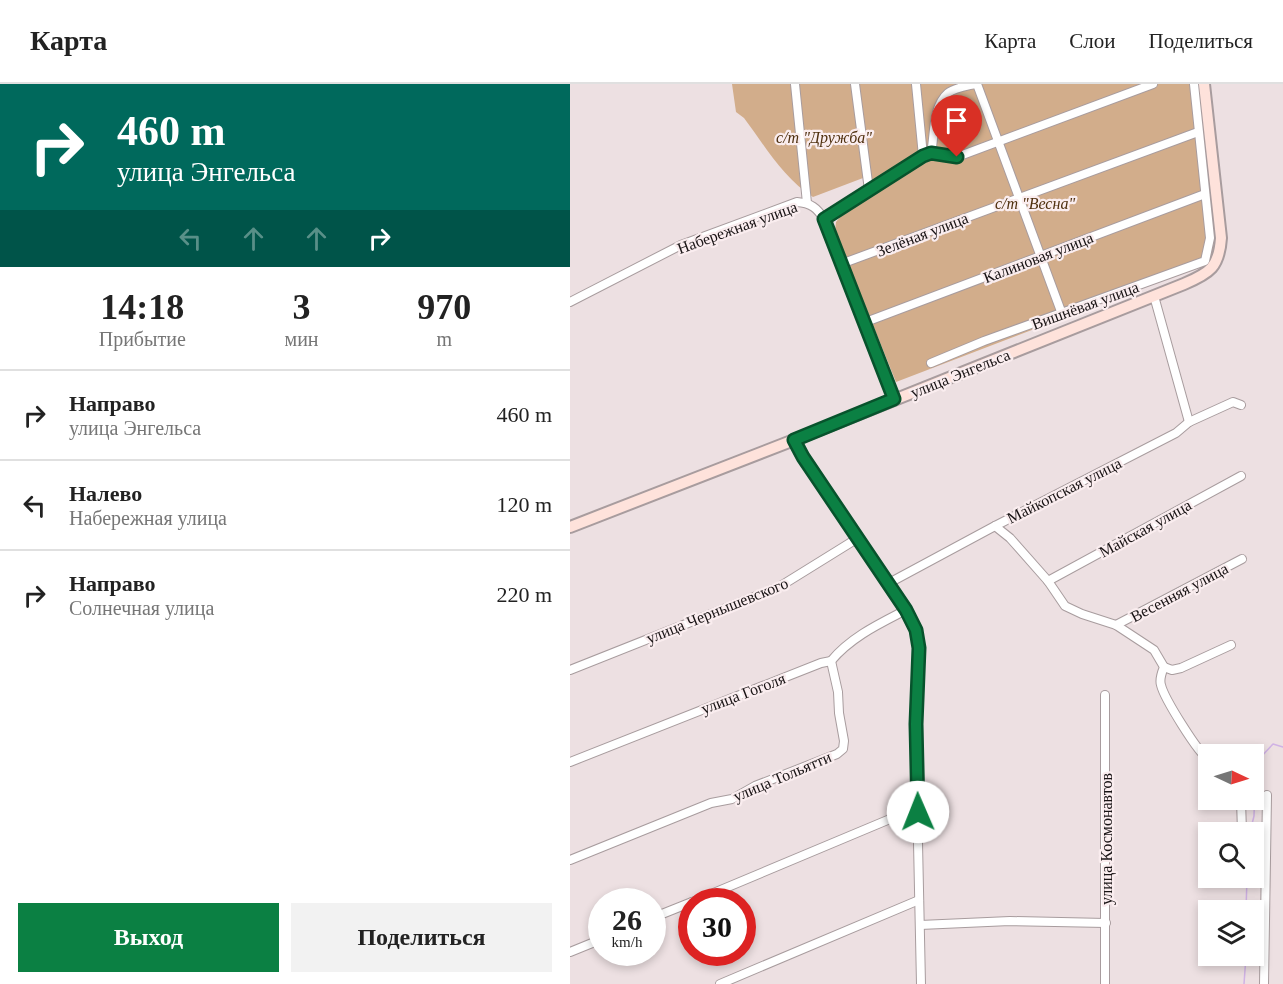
<!DOCTYPE html>
<html lang="ru">
<head>
<meta charset="utf-8">
<style>
	body { margin:0; font-family:"Times New Roman",serif; background:#f2f2f2; color:#222; height:100vh; display:flex; flex-direction:column; font-size:22px; white-space:nowrap }
	* { box-sizing:border-box; margin:0 }
	p { font-size:20px; color:#767676 }
	.icon { flex:none; width:33px; height:33px; fill:none; stroke:currentColor; stroke-width:2; stroke-linecap:round; stroke-linejoin:round }
	.map { position:relative; flex:1; overflow:hidden }
	.panel { display:flex; flex-direction:column; background:#fff; width:570px }
	.panel>* { flex:none }
	.guide { background:#00695c; color:#fff; overflow:hidden }
	.needle { width:39px; rotate:94deg }
	.tools { position:absolute; left:628px; top:660px; display:grid; gap:12px }
	.tools a { display:grid; place-items:center; width:66px; height:66px; border-radius:0px; background:#fff; box-shadow:0 3px 9px #0003; font-size:30px }
	.speed { position:absolute; left:18px; top:804px; display:flex; gap:12px; font-size:30px; font-weight:700; text-align:center }
	.speed>* { display:grid; place-content:center; width:78px; height:78px; border-radius:50%; background:#fff; box-shadow:0 3px 9px #0003; line-height:1 }
	.speed small { font-size:15px; font-weight:400 }
	.speed .limit { border:9px solid #d22; background:#fff; color:#111 }
	.pin { position:absolute; display:grid; place-items:center; width:51px; height:51px; color:#fff; margin:-62px -26px; border-radius:50% 50% 50% 0; rotate:-45deg; box-shadow:0 0 6px #0007 }
	.pin .icon { rotate:45deg }
	.me { position:absolute; width:66px; margin:-33px; rotate:359deg; stroke-linejoin:round; filter:drop-shadow(0 0 4px #0008) }
	.turn { display:flex; align-items:center; gap:21px; height:126px; padding:0 18px; font-size:27px }
	.turn .icon { width:78px; height:78px; stroke-width:2.5 }
	.turn b { display:block; font-size:42px; line-height:51px }
	.lanes { display:flex; align-items:center; height:57px; padding:0 18px; background:#0003; justify-content:center; gap:30px; direction:ltr }
	.lanes .off { opacity:.35 }
	.eta { display:flex; justify-content:space-evenly; align-items:center; height:102px; text-align:center }
	.eta b { font-size:36px; font-weight:600; line-height:42px }
	.action { display:flex; gap:12px; margin-top:auto; padding:12px 18px }
	.action a { flex:1; height:69px; border-radius:0px; background:#0b8043; color:#fff; font-size:24px; font-weight:600; line-height:69px; text-align:center }
	.action a+a { background:#f2f2f2; color:#222 }
	ul { padding:0; list-style:none }
	li { display:flex; align-items:center; gap:18px; height:90px; padding:0 18px; border-top:2px solid #e0e0e0 }
	li div { flex:1 }
	li b { display:block; font-size:22px }
	li em { font-style:normal }
	header { display:flex; align-items:center; gap:36px; box-sizing:border-box; height:84px; padding:0 30px; background:#fff; border-bottom:2px solid #e0e0e0 }
	header strong { font-size:28px }
	nav { display:flex; gap:33px; margin-inline-start:auto; font-size:21px }
	main { display:flex; flex:1; min-height:0 }
	.map>svg:first-child { display:block }
	.green { fill:#d2ad8b }
	.lines { fill:none; stroke-linecap:round; stroke-linejoin:round }
	.stream { stroke:#d0b2e5; stroke-width:1.5 }
	.street-casing { stroke:#a89c9e; stroke-width:10 }
	.secondary-casing { stroke:#a89c9e; stroke-width:14 }
	.street { stroke:#fff; stroke-width:8 }
	.secondary { stroke:#fee2db; stroke-width:10 }
	.route-casing { stroke:#07532c; stroke-width:15 }
	.route { stroke:#0b8043; stroke-width:10 }
	.labels { text-anchor:middle; stroke-width:4.5; stroke-linejoin:round; paint-order:stroke }
	.park-label { font-size:16px; font-style:italic; fill:#4f300f; stroke:#faedef }
	.street-label { font-size:16px; fill:#181314; stroke:#faedef }
</style>
</head>
<body>
<header>
<strong>Карта</strong>
<nav><a>Карта</a><a>Слои</a><a>Поделиться</a></nav>
</header>
<main>
<section class="panel">
<div class="guide">
<div class="turn"><svg class="icon" aria-label="right" viewBox="0 0 24 24"><path d="M7 20v-9h11M14 6l5 5-5 5"/></svg><div><b>460 m</b>улица Энгельса</div></div>
<div class="lanes"><svg class="icon off" aria-label="left" viewBox="0 0 24 24"><path d="M17 20v-9H6M10 6l-5 5 5 5"/></svg><svg class="icon off" aria-label="ahead" viewBox="0 0 24 24"><path d="M12 20V5M6 11l6-6 6 6"/></svg><svg class="icon off" aria-label="ahead" viewBox="0 0 24 24"><path d="M12 20V5M6 11l6-6 6 6"/></svg><svg class="icon" aria-label="right" viewBox="0 0 24 24"><path d="M7 20v-9h11M14 6l5 5-5 5"/></svg></div>
</div>
<div class="eta">
<div><b>14:18</b><p>Прибытие</p></div>
<div><b>3</b><p>мин</p></div>
<div><b>970</b><p>m</p></div>
</div>
<ul>
<li><svg class="icon" aria-label="right" viewBox="0 0 24 24"><path d="M7 20v-9h11M14 6l5 5-5 5"/></svg><div><b>Направо</b><p>улица Энгельса</p></div><em>460 m</em></li>
<li><svg class="icon" aria-label="left" viewBox="0 0 24 24"><path d="M17 20v-9H6M10 6l-5 5 5 5"/></svg><div><b>Налево</b><p>Набережная улица</p></div><em>120 m</em></li>
<li><svg class="icon" aria-label="right" viewBox="0 0 24 24"><path d="M7 20v-9h11M14 6l5 5-5 5"/></svg><div><b>Направо</b><p>Солнечная улица</p></div><em>220 m</em></li>
</ul>
<div class="action"><a>Выход</a><a>Поделиться</a></div>
</section>
<div class="map">
<svg width="713" height="900" viewBox="0 0 713 900">
	<rect width="100%" height="100%" fill="#ede0e2"/>
	<path class="green" d="M162 0H628L643 147V166L637 179 326 298 265 147 266 138 275 127 271 120 294 105 293 94 243 113C213 94 195 62 174 34L166 28Z"/>
	<g class="lines">
		<g class="stream">
			<polyline points="680,748 684,732 685,698 689,675 703,660 713,663"/>
			<polyline points="676,826 677,794"/>
			<polyline points="674,900 676,872"/>
		</g>
		<defs>
			<g id="street">
				<polyline points="225,0 237,119"/>
				<polyline points="285,0 299,106"/>
				<polyline points="346,0 353,72"/>
				<polyline points="407,0 492,230"/>
				<path d="M361 69C365 51 362 23 378 9 384 4 397 2 405 0"/>
				<polyline points="254,135 353,72 361,69 387,73 583,0"/>
				<polyline points="279,177 628,48"/>
				<polyline points="584,212 619,338"/>
				<path d="M0 218 111 161 227 118C241 119 247 124 254 135L324 315"/>
				<polyline points="301,236 635,110"/>
				<polyline points="361,279 414,257 635,177 640,154 624,0"/>
				<polyline points="224,356 233,373 336,526 347,546 349,564 346,664 351,900"/>
				<path d="M425 442 440 454 478 497 495 522 512 530 546 541 584 566 594 583C592 588 589 595 591 601 594 614 628 669 639 676"/>
				<polyline points="478,497 671,392"/>
				<polyline points="319,499 425,442 606,349 619,338 663,318 671,321"/>
				<polyline points="546,541 672,475"/>
				<polyline points="594,583 602,586 611,584 661,561"/>
				<polyline points="0,586 209,503 288,454"/>
				<path d="M0 678 251 579 261 577C281 553 309 540 336 526"/>
				<polyline points="671,716 672,748"/>
				<polyline points="0,776 141,719 162,715 185,702 267,670 273,665 274,657 269,629 268,608 261,577"/>
				<polyline points="122,818 320,735 347,728"/>
				<polyline points="82,834 122,818"/>
				<polyline points="350,841 440,837 536,839"/>
				<polyline points="0,868 32,855"/>
				<polyline points="150,900 349,816"/>
				<polyline points="535,900 535,611"/>
				<polyline points="694,900 697,711"/>
			</g>
			<path id="secondary" d="M0 443 224 356 614 200C640 189 649 183 651 154L634 0"/>
		</defs>
		<use href="#street" class="street-casing"/>
		<use href="#secondary" class="secondary-casing"/>
		<use href="#street" class="street"/>
		<use href="#secondary" class="secondary"/>
	</g>
	<g class="lines">
		<defs>
			<polyline id="route" points="348,728 346,640 349,564 346,546 336,526 233,373 224,356 324,315 254,135 353,72 361,69 387,73"/>
		</defs>
		<use href="#route" class="route-casing"/>
		<use href="#route" class="route"/>
	</g>
	<g class="labels">
		<g class="park-label">
			<text x="254" y="59">с/т "Дружба"</text>
			<text x="465" y="125">с/т "Весна"</text>
		</g>
		<g class="street-label">
			<text transform="translate(167 143) rotate(-20)" y="6">Набережная улица</text>
			<text transform="translate(352 150) rotate(-21)" y="6">Зелёная улица</text>
			<text transform="translate(468 173) rotate(-21)" y="6">Калиновая улица</text>
			<text transform="translate(515 221) rotate(-20)" y="6">Вишнёвая улица</text>
			<text transform="translate(390 289) rotate(-22)" y="6">улица Энгельса</text>
			<text transform="translate(494 406) rotate(-27)" y="6">Майкопская улица</text>
			<text transform="translate(575 444) rotate(-29)" y="6">Майская улица</text>
			<text transform="translate(609 508) rotate(-28)" y="6">Весенняя улица</text>
			<text transform="translate(147 526) rotate(-22)" y="6">улица Чернышевского</text>
			<text transform="translate(173 609) rotate(-21)" y="6">улица Гоголя</text>
			<text transform="translate(212 692) rotate(-23)" y="6">улица Тольятти</text>
			<text transform="translate(536 755) rotate(-90)" y="6">улица Космонавтов</text>
		</g>
	</g>
</svg>
<div class="tools">
<a><svg class="needle" viewBox="-14 -14 28 28"><path d="M0-13l5 13h-10z" fill="#e53935"/><path d="M0 13l5-13h-10z" fill="#767676"/></svg></a>
<a><svg class="icon" aria-label="search" viewBox="0 0 24 24"><circle cx="10" cy="10" r="6"/><path d="M15 15l6 6"/></svg></a>
<a><svg class="icon" aria-label="layers" viewBox="0 0 24 24"><path d="M12 4l9 5-9 5-9-5zM3 14l9 5 9-5"/></svg></a>
</div>
<div class="speed"><div>26<small>km/h</small></div><div class="limit">30</div></div>
<div class="pin" style="left:387px;top:73px;background:#d93025"><svg class="icon" aria-label="arrive" viewBox="0 0 24 24"><path d="M6 21V4h12l-3 4 3 4H6"/></svg></div>
<svg class="me" style="left:348px;top:728px" viewBox="-20 -20 40 40"><circle r="19" fill="#fff"/><path d="M0-13L10 11 0 6-10 11z" fill="#0b8043"/></svg>
</div>
</main>
</body>
</html>
